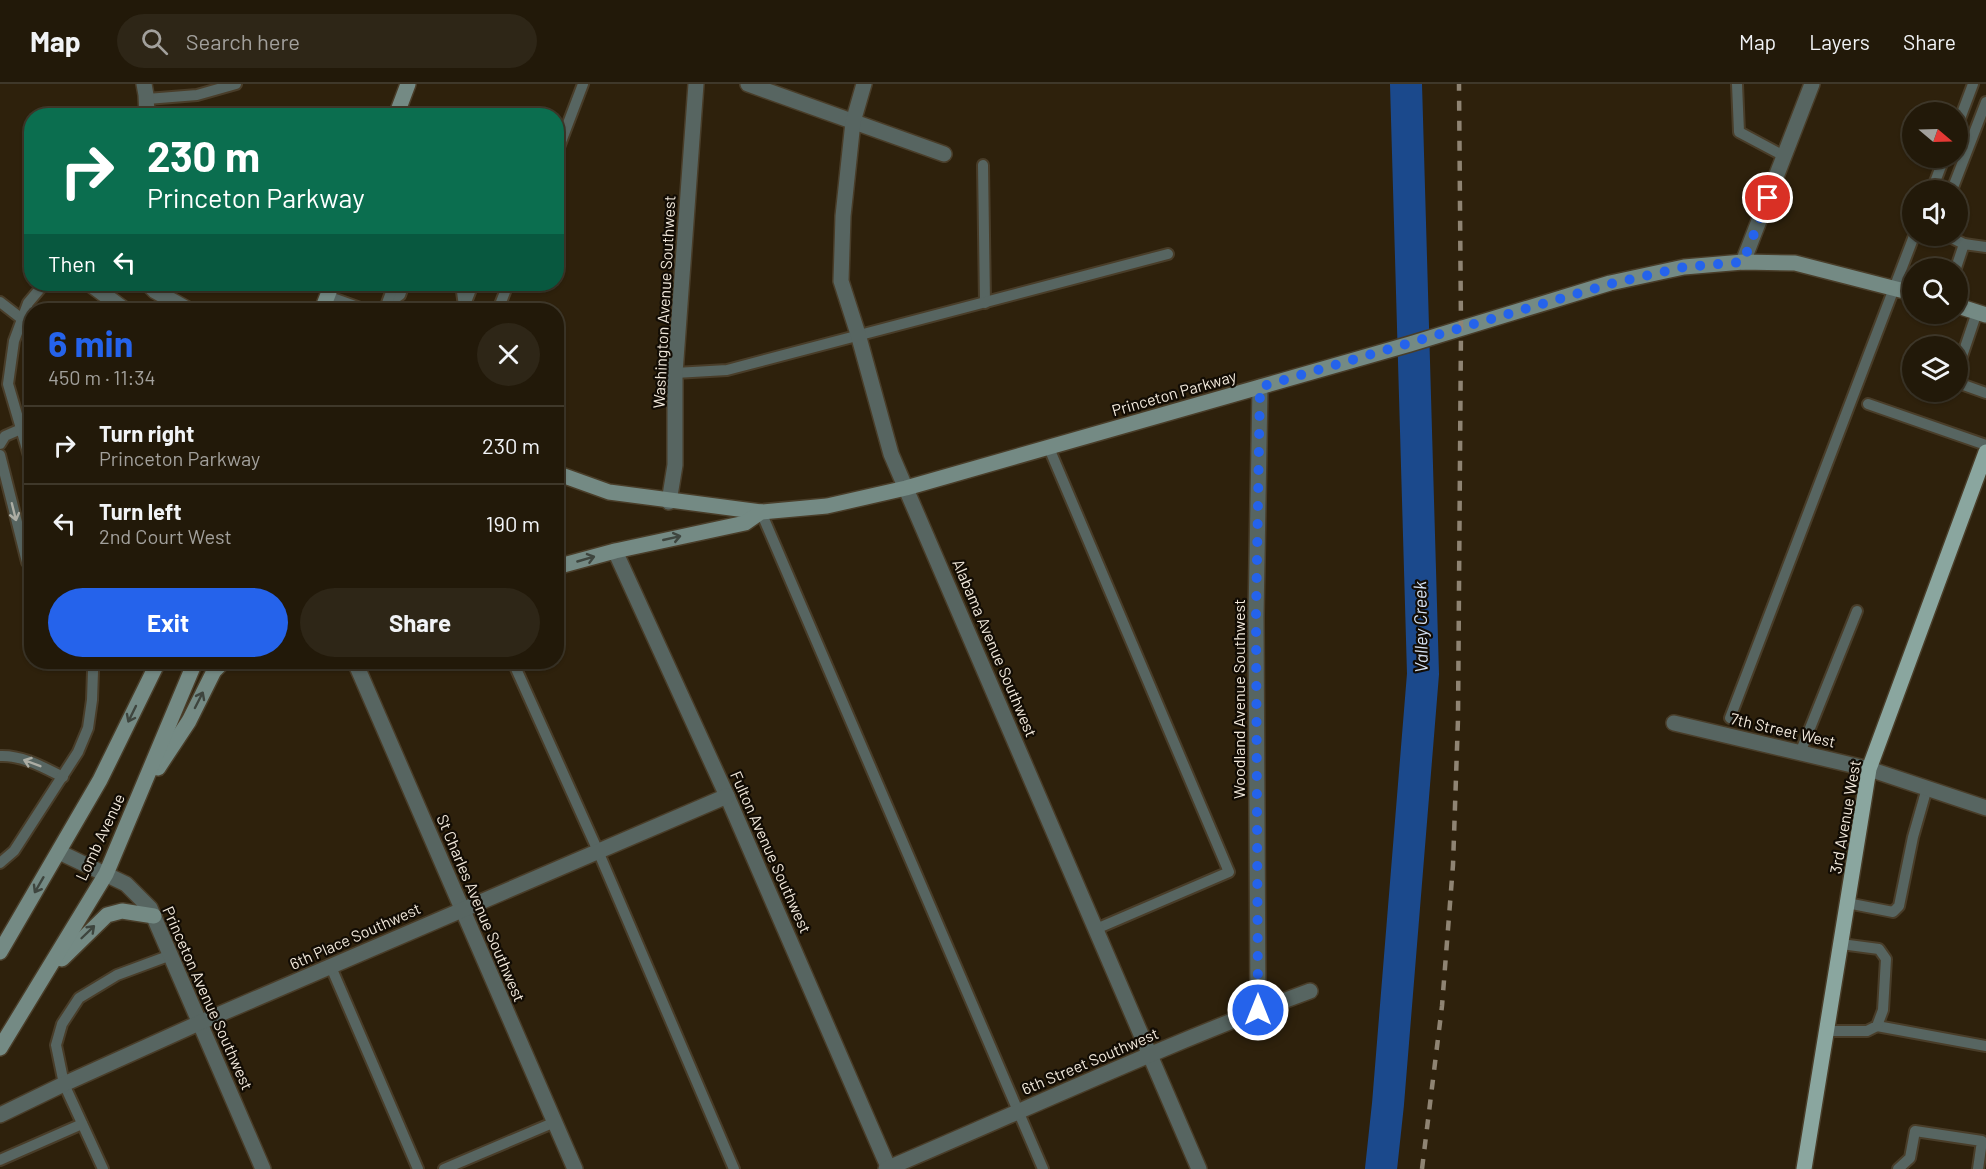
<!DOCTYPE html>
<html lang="en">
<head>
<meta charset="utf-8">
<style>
	body { margin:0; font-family:Barlow,sans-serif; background:#2e2617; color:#f1f3f6; height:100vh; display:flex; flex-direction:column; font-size:22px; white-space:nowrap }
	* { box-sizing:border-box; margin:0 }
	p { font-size:20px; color:#a2a09c }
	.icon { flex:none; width:33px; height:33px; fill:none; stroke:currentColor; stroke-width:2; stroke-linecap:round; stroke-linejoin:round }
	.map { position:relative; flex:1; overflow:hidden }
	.sheet { position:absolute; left:24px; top:219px; width:540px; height:366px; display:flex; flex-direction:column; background:#221909; border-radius:24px; box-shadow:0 2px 4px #0004,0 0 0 2px #3f382a }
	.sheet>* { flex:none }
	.hud { position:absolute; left:24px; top:24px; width:540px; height:183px; border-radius:24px; box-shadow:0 2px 4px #0004,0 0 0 2px #3f382a; background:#0b6e4f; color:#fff; overflow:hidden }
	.needle { width:39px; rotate:109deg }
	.fabs { position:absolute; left:1902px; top:18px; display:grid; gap:12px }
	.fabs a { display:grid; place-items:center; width:66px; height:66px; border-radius:50%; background:#221909; box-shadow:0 2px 4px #0004,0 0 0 2px #3f382a; font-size:30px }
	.pin { position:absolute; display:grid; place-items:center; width:51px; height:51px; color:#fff; margin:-26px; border:3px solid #fff; border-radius:50%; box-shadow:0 2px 6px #0007 }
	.me { position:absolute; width:66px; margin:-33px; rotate:0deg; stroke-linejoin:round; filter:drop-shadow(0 0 4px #0008) }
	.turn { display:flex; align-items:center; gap:21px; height:126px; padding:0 24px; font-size:27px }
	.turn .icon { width:78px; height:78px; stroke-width:2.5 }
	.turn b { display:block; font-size:42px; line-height:51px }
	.then { display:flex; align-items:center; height:57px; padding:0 24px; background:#0003; gap:12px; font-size:22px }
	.round { display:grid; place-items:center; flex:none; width:63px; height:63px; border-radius:32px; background:#2e2617 }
	.head { display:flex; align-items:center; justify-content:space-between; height:102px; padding:0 24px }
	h1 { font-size:36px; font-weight:700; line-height:45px; color:#2563eb }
	.cta { display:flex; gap:12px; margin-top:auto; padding:12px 24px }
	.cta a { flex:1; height:69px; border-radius:36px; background:#2563eb; color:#fff; font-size:24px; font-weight:700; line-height:69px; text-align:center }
	.cta a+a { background:#2e2617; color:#f1f3f6 }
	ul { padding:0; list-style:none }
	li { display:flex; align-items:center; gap:18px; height:78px; padding:0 24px; border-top:2px solid #3f382a }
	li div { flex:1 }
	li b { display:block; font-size:22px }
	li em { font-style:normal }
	header { display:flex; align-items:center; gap:36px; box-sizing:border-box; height:84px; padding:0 30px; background:#221909; border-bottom:2px solid #3f382a }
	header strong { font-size:28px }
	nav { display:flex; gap:33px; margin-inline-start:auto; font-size:21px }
	.search { width:420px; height:54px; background:#2e2617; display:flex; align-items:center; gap:15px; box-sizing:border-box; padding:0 21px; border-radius:33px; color:#a2a09c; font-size:22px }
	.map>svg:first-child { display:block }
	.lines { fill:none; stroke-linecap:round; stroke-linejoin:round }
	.river { stroke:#1b498c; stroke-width:32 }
	.service-casing { stroke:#493d29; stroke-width:14 }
	.minor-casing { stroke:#493d29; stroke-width:18 }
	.secondary-casing { stroke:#493d29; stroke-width:18 }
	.primary-casing { stroke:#493d29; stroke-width:18 }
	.service { stroke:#576561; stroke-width:10 }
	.minor { stroke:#576561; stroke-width:15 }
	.secondary { stroke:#748a84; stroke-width:15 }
	.primary { stroke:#8aa69f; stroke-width:15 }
	.rail { stroke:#8f8473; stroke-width:4.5; stroke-dasharray:10 10; stroke-linecap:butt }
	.oneway { stroke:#acada4 }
	.oneway2 { stroke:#3e453e }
	.route { stroke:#2563eb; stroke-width:10; stroke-dasharray:0 18 }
	.labels { text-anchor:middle; stroke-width:4.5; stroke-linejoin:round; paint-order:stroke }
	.street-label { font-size:16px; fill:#f1e8db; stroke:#120c04 }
	.water-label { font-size:18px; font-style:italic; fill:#d7e4f7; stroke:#120c04 }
</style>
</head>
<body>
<header>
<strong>Map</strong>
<div class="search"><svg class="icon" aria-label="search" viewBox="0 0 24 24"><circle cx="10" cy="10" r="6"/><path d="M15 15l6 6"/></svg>Search here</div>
<nav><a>Map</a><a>Layers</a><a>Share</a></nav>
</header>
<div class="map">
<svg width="1986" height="1085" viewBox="0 0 1986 1085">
	<rect width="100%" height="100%" fill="#2e210c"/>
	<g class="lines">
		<polyline class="river" points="1381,1085 1388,1020 1423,590 1406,0"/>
		<defs>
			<g id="service">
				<polyline points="1737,0 1739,48 1784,72"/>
				<polyline points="147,15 197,11 236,0"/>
				<polyline points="1958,40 1973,0"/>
				<polyline points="556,71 583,0"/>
				<polyline points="983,81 985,219"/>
				<polyline points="1932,106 1944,74"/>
				<polyline points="1952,106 1986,18"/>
				<polyline points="1948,152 1964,160"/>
				<polyline points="1956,184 1964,160 1986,163"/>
				<polyline points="461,200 464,222"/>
				<polyline points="327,212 366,226"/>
				<polyline points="0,218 22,235"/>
				<polyline points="387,220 400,211 404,200"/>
				<polyline points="386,222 394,200"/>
				<polyline points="463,226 473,200"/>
				<polyline points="498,226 508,200"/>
				<polyline points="1958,284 1977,228"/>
				<polyline points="675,289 727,286 1168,170"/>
				<polyline points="1958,299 1986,309"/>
				<polyline points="1868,320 1986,361"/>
				<polyline points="0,360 5,352 21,345"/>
				<polyline points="1049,364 1229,788 1096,845"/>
				<polyline points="0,371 27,478 32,484"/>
				<polyline points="32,382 8,300 14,257 28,219 44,200"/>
				<polyline points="761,428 1043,1085"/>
				<polyline points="513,578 598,767 734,1085"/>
				<polyline points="1730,634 1914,152"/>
				<polyline points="1800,669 1857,527"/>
				<path d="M0 672C22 671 43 683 63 693"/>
				<polyline points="0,779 14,767 78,668 88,644 92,616 93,587 91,578"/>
				<polyline points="1847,819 1893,828 1899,822 1913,753 1927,704"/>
				<polyline points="331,883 418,1085"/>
				<polyline points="1877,942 1986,962"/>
				<polyline points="1827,947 1867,947 1877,942 1883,926 1886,875 1879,865 1841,860"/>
				<polyline points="0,1076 82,1040"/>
				<polyline points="103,1085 64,1000 56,961 62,940 79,914 117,891 171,871"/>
				<polyline points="444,1085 555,1038"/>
				<polyline points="1898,1085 1910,1074 1915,1047 1982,1057 1978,1085"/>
			</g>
			<g id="minor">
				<polyline points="144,0 146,11 147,32"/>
				<polyline points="748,0 944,70"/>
				<polyline points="864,0 853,38 843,132 841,197 858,250 891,370 1199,1085"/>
				<polyline points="1743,178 1812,0"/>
				<polyline points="90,200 125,226"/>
				<polyline points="148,200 155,207 189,226"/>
				<polyline points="669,418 675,381 675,289 696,0"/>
				<polyline points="615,467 727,712 889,1085"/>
				<polyline points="355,578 575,1085"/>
				<polyline points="1674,639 1869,685 1986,724"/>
				<polyline points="59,768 126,800 150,824 263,1085"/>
				<polyline points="1258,926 1256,532 1260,303"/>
				<polyline points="0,1031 64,1000 199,939 727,712"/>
				<path d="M886 1085C1027 1025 1166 960 1310 907"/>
			</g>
			<g id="secondary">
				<polyline points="396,32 408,0"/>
				<polyline points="1958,222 1986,231"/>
				<polyline points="322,226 332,200"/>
				<polyline points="556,389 609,408 761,428"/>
				<polyline points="556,483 615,467 745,439 761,428 827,422 906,404 1410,260 1610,199 1684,183 1743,178 1795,179 1912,209"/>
				<polyline points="158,684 189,637 214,587 223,578"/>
				<polyline points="0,868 100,696 158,578"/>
				<polyline points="62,875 107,831 122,827 154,832"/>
				<polyline points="0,964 106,790 195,578"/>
			</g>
			<polyline id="primary" points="1804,1085 1869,685 1986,368"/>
		</defs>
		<use href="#service" class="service-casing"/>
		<use href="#minor" class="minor-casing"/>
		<use href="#secondary" class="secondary-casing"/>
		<use href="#primary" class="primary-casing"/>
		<use href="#service" class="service"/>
		<use href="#minor" class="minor"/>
		<use href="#secondary" class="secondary"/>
		<use href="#primary" class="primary"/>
		<polyline class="rail" points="1422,1085 1442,922 1453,781 1458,635 1461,244 1459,0"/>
	</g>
	<defs><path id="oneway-shaft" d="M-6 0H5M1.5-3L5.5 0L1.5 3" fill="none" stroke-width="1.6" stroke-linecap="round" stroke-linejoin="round" transform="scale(1.5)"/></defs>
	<g class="oneway">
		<use href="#oneway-shaft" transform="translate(14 428) rotate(76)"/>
		<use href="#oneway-shaft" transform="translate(32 679) rotate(-159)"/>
	</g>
	<g class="oneway2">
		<use href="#oneway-shaft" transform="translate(672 454) rotate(-13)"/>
		<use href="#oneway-shaft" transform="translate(586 475) rotate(-16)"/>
		<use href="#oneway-shaft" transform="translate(199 616) rotate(-63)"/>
		<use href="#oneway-shaft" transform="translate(132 630) rotate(116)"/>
		<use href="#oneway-shaft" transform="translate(39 801) rotate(120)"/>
		<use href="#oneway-shaft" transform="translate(88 848) rotate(-44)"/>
	</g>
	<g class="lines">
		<polyline class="route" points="1258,926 1256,532 1260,303 1610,200 1684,183 1743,178 1768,114"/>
	</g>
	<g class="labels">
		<g class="street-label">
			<text transform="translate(664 218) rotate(-87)" y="6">Washington Avenue Southwest</text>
			<text transform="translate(1174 309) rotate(-16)" y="6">Princeton Parkway</text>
			<text transform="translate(995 564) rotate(67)" y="6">Alabama Avenue Southwest</text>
			<text transform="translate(1239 615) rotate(-90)" y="6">Woodland Avenue Southwest</text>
			<text transform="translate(1783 646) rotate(13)" y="6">7th Street West</text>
			<text transform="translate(1845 733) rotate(-80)" y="6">3rd Avenue West</text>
			<text transform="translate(100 753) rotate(-65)" y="6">Lomb Avenue</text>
			<text transform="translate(771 768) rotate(66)" y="6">Fulton Avenue Southwest</text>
			<text transform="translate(481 824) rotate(67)" y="6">St Charles Avenue Southwest</text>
			<text transform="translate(355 852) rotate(-24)" y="6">6th Place Southwest</text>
			<text transform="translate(208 914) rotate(66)" y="6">Princeton Avenue Southwest</text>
			<text transform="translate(1090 977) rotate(-23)" y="6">6th Street Southwest</text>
		</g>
		<g class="water-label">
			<text transform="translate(1421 543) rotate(-91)" y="6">Valley Creek</text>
		</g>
	</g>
</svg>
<div class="fabs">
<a><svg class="needle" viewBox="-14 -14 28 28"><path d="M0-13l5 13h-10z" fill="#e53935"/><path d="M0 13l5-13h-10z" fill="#a2a09c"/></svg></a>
<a><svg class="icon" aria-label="sound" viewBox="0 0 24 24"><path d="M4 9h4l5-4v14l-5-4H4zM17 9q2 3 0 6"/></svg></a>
<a><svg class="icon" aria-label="search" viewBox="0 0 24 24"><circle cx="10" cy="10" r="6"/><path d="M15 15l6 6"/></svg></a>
<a><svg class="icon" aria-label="layers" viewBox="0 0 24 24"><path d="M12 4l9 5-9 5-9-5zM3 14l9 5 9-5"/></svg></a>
</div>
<div class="pin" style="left:1768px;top:114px;background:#d93025"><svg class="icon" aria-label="arrive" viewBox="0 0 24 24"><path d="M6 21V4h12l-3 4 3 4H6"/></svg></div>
<svg class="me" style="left:1258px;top:926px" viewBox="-20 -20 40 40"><circle r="17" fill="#2563eb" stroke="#fff" stroke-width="3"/><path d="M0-11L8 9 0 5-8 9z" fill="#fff"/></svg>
<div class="hud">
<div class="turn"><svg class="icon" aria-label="right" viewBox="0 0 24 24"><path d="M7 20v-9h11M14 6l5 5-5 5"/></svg><div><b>230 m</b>Princeton Parkway</div></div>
<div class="then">Then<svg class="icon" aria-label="left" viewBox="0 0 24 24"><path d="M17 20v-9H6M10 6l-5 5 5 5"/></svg></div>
</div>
<section class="sheet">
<div class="head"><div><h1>6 min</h1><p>450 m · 11:34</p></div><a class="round"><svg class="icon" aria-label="close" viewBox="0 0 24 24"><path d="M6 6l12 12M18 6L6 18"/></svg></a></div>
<ul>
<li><svg class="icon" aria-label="right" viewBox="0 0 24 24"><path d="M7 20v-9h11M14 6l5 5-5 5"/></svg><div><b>Turn right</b><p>Princeton Parkway</p></div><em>230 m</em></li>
<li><svg class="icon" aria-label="left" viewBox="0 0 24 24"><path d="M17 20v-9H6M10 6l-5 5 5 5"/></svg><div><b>Turn left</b><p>2nd Court West</p></div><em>190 m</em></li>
</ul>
<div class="cta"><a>Exit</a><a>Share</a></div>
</section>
</div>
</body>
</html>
